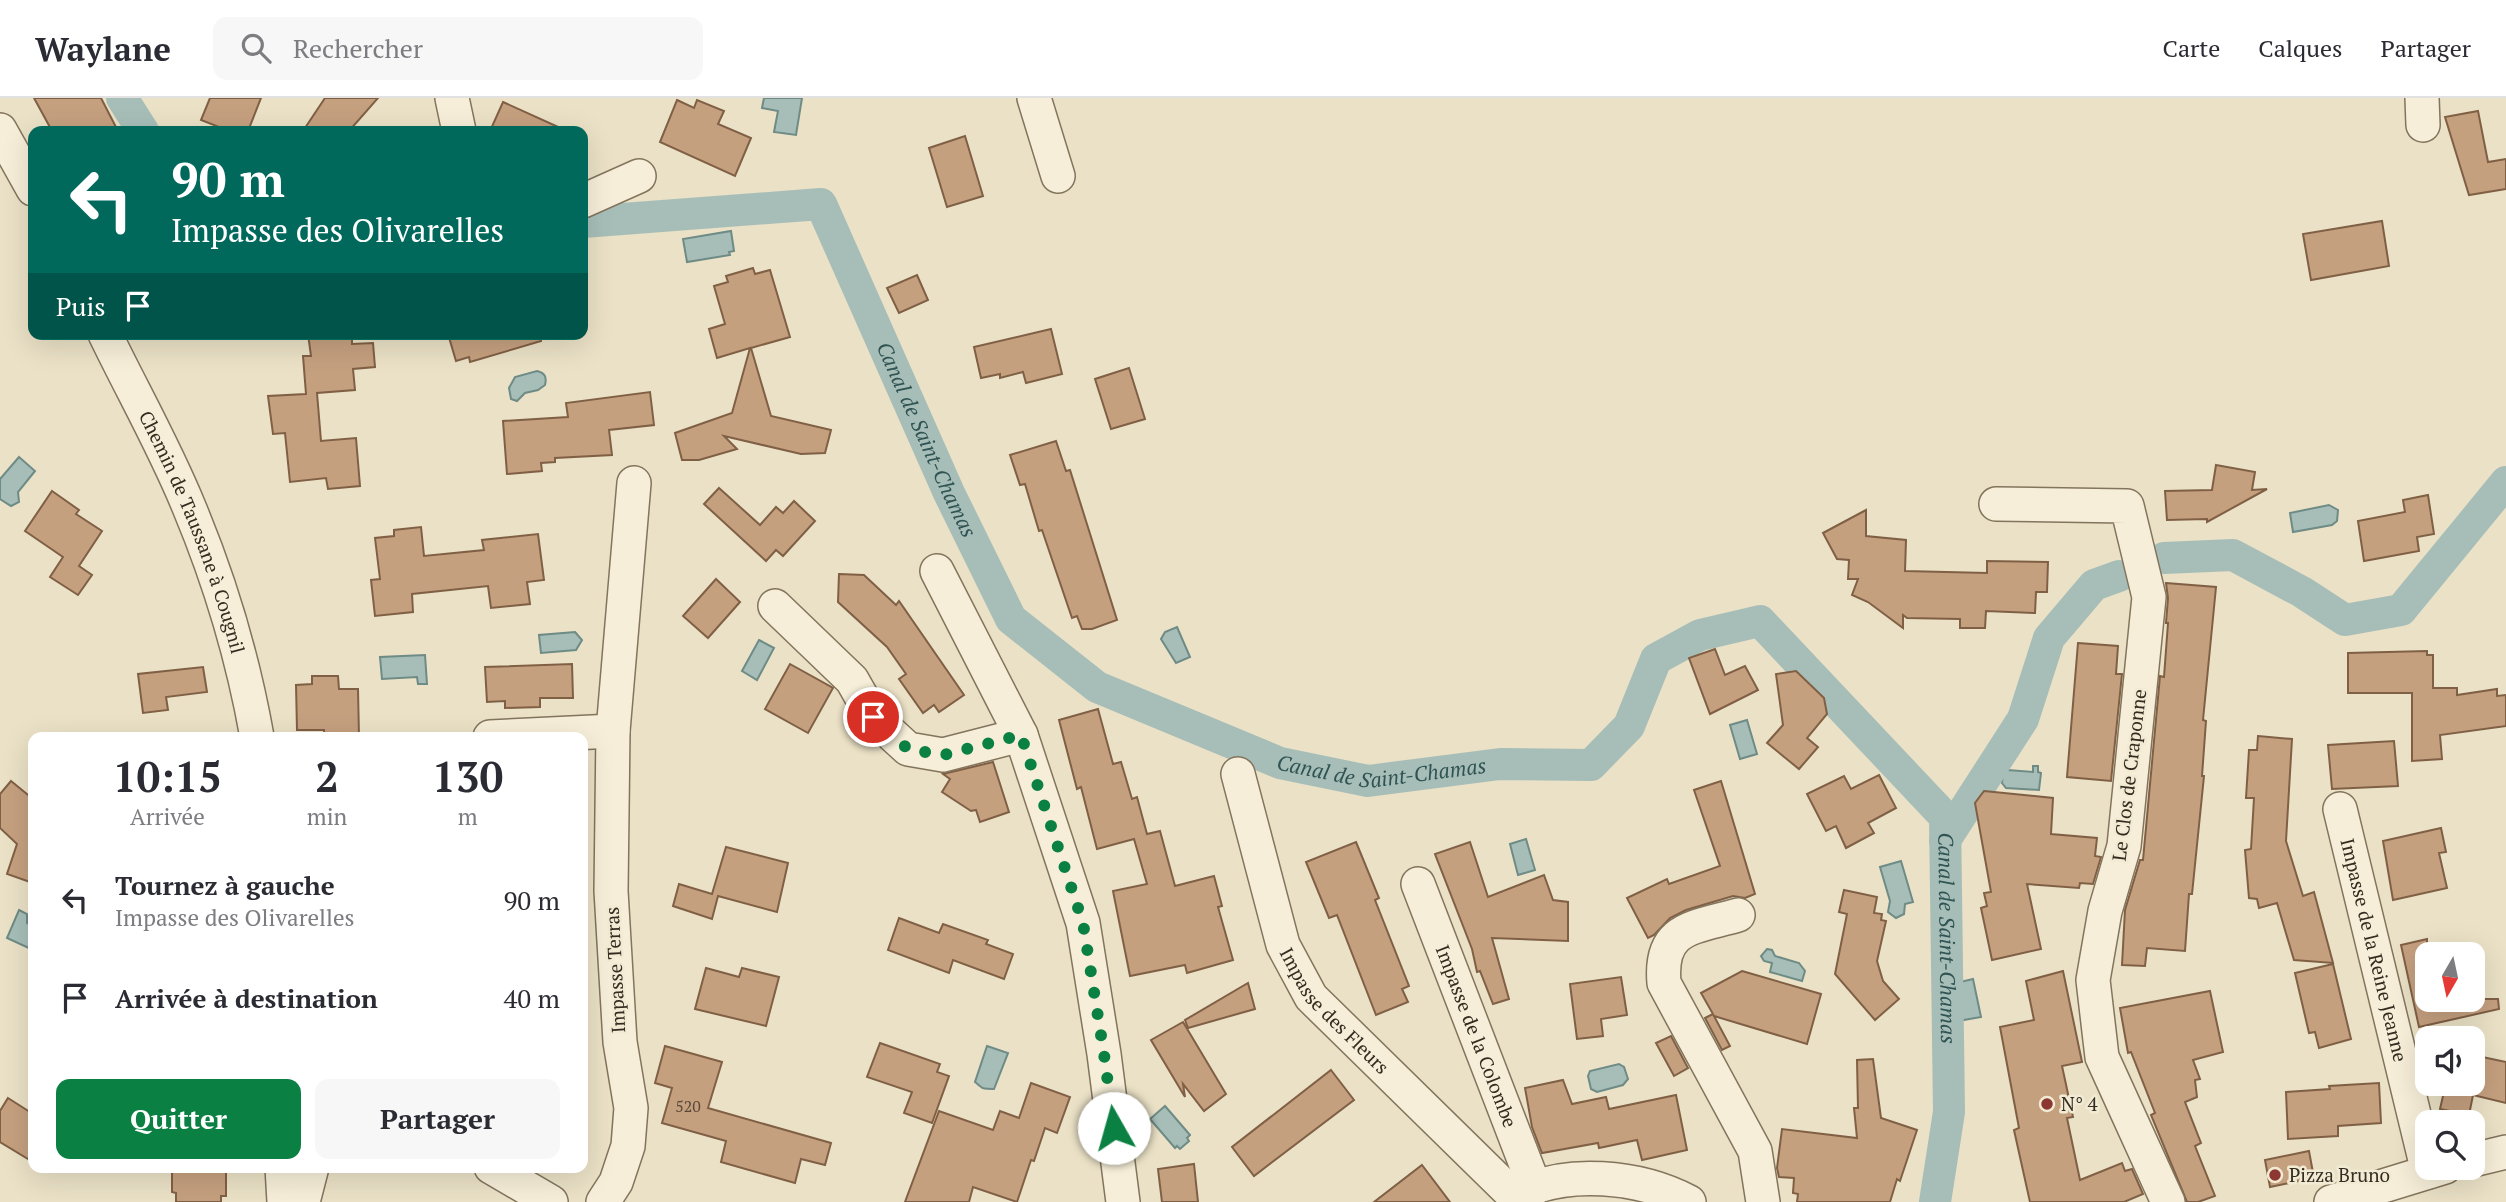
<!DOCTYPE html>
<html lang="fr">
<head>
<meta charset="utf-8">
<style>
	body { margin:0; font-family:"PT Serif",serif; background:#f7f7f7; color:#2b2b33; height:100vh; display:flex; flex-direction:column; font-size:26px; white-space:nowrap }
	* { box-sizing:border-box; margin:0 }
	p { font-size:23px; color:#7c7c81 }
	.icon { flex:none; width:38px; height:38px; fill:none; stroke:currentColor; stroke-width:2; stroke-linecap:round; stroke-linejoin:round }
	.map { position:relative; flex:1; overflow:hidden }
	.details { position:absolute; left:28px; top:634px; width:560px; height:441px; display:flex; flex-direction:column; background:#fff; border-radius:14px; box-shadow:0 7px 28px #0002 }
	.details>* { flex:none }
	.hud { position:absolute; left:28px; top:28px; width:560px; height:214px; border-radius:14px; box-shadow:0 7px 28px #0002; background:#00695c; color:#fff; overflow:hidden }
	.needle { width:46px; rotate:189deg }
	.fabs { position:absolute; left:2415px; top:844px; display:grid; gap:14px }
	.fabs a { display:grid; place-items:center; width:70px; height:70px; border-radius:14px; background:#fff; box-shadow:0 7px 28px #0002; font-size:35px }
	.pin { position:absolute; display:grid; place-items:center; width:60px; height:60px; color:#fff; margin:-30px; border:4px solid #fff; border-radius:50%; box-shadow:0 2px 7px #0007 }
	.me { position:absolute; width:77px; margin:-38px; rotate:353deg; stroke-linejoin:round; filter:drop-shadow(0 0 5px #0008) }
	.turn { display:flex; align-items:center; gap:24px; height:147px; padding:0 28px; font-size:32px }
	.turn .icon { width:91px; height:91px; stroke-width:2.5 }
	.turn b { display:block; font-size:49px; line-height:60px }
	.then { display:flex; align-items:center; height:66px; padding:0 28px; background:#0003; gap:14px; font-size:26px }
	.eta { display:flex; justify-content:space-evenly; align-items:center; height:119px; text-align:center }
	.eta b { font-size:42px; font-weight:700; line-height:49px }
	.action { display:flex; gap:14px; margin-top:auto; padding:14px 28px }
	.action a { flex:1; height:80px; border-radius:14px; background:#0b8043; color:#fff; font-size:28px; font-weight:700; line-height:80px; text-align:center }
	.action a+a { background:#f7f7f7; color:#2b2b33 }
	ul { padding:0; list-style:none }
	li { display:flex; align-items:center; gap:21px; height:98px; padding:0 28px }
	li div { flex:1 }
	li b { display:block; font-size:26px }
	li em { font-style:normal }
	header { display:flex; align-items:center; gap:42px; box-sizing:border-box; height:98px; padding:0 35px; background:#fff; border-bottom:2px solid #e1e1e2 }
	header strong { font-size:33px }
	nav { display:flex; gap:38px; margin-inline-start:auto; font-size:24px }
	.search { width:490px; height:63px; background:#f7f7f7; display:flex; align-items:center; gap:18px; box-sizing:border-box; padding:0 24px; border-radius:14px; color:#7c7c81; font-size:26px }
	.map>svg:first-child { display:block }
	.water { fill:#a7beb8; stroke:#6e8b86; stroke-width:2 }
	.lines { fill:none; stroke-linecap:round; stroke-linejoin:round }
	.canal { stroke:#a7beb8; stroke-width:32 }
	.building { fill:#c5a07f; stroke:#806045; stroke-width:2 }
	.minor-casing { stroke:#83745d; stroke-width:36 }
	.minor { stroke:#f6eed8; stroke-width:33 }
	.route { stroke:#0b8043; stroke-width:12; stroke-dasharray:0 21.6 }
	.poi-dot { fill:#8d3733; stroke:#f2ebd4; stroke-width:2.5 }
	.labels { text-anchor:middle; stroke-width:5; stroke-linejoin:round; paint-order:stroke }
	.number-label { font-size:16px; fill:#594838 }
	.street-label { font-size:19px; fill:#352b20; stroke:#f2ebd4 }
	.poi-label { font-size:19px; fill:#352b20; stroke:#f2ebd4; text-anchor:start }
	.water-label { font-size:21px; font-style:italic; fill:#305353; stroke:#f2ebd4 }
</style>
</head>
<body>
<header>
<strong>Waylane</strong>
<div class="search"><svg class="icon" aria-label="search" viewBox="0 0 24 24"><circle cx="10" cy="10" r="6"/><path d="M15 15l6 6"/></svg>Rechercher</div>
<nav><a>Carte</a><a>Calques</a><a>Partager</a></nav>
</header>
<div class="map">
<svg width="2506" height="1104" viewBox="0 0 2506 1104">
	<rect width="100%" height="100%" fill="#eae1c6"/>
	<g class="water">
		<polygon points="764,0 802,0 796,37 774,34 778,13 762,10"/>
		<polygon points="731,133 734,153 729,154 730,157 687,164 683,141"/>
		<path d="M537 273C545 275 547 279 545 287L538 292 525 295 517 303 511 301 509 290 515 279Z"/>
		<polygon points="19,359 35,373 18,394 19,404 11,408 0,401 0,381"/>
		<polygon points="2329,407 2338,412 2337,423 2332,427 2293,434 2290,415"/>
		<polygon points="1177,529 1190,559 1176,565 1161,541 1165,534"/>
		<polygon points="575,534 582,542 576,552 541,555 539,537"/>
		<polygon points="759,542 774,550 757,582 742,573"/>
		<polygon points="425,557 427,586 418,586 417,579 382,581 380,559"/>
		<polygon points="1747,622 1757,656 1740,661 1730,627"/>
		<polygon points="2033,668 2038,668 2038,674 2041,675 2039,692 2006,690 2002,685 2003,676 2008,672 2033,674"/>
		<polygon points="1526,741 1535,772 1518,777 1510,746"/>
		<polygon points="1901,763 1913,804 1905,806 1904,816 1896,820 1888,814 1890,803 1880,769"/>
		<polygon points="19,812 27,816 27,825 33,829 33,852 7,840"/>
		<polygon points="1767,851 1772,852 1775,858 1799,865 1805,873 1802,883 1770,874 1772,865 1764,863 1761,858"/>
		<polygon points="1973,881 1981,919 1958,923 1956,885"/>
		<path d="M987 948 1008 955 994 991C981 990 986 993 975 984Z"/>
		<polygon points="1619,966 1624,969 1628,981 1623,987 1597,994 1591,991 1588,978 1590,973"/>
		<polygon points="1165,1008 1190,1037 1187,1040 1189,1043 1180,1051 1177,1048 1175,1050 1150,1021"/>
	</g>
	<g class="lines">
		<g class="canal">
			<polyline points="122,0 143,33"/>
			<path id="s1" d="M583 124 821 106 949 395 1011 521 1097 589 1280 665 1368 683 1500 666 1591 667 1629 628 1656 561 1700 537 1760 523 1945 719 1949 1014 1935 1104"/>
			<polyline points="2164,460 2233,457 2302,494 2345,522 2401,512 2506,384"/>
			<polyline points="1945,742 2023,621 2049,540 2094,487 2119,478"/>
		</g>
	</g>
	<g class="building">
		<polygon points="34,0 101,0 118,33 52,33"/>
		<polygon points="210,0 261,0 248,33 229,33 201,22"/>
		<polygon points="325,0 378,0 349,33 303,33"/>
		<polygon points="677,2 694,10 697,2 724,13 718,26 751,40 735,78 660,44"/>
		<polygon points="503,4 567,33 490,33"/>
		<polygon points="2478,13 2488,64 2506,61 2506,91 2469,97 2445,19"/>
		<polygon points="965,38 983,98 947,109 929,50"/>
		<polygon points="2382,123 2389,168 2311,182 2303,136"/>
		<polygon points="753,170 755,176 770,172 790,239 751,250 771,318 831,332 825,355 801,356 724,338 737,351 699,362 682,362 675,335 732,315 750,250 717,260 709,231 725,226 714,188 728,184 726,178"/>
		<polygon points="917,177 928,202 899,215 887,190"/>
		<polygon points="1051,231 1062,276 1026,285 1023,274 1000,280 1000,276 981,280 974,249"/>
		<polygon points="308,236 352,236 352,246 373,245 375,269 353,271 355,292 317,295 321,343 356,340 360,388 328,391 326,380 290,384 285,335 273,336 268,298 306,296 303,258 311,258"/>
		<polygon points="448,236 540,236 541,243 470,264 469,259 456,263"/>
		<polygon points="1129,270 1145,321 1111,331 1095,281"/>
		<polygon points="650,294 654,327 609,332 612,357 555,360 555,364 541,365 542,373 507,376 503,323 568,319 566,305"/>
		<polygon points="1056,343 1066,373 1070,372 1117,522 1092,531 1082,531 1077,518 1072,520 1042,432 1039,433 1025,386 1020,387 1010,357"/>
		<polygon points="2216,367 2255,374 2252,392 2267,391 2207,424 2207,421 2167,422 2165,393 2212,392"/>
		<polygon points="719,390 760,427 776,409 783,415 794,403 815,423 783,458 776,452 766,463 704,406"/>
		<polygon points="52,393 79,412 76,416 102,433 79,468 92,477 78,497 50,479 63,459 25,433"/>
		<polygon points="2428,397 2434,436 2417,439 2419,453 2364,463 2358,423 2405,414 2403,402"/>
		<polygon points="1866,412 1866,438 1906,442 1905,473 1987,475 1987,463 2048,464 2047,494 2036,494 2035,515 1986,513 1985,530 1960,530 1960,521 1907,520 1903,517 1903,530 1868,504 1852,497 1858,481 1848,481 1849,462 1837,461 1823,435"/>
		<polygon points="421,429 424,458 484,452 482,442 538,436 544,482 527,484 530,506 491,510 488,488 412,496 413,514 375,518 371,482 380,481 375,440 394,438 394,432"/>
		<polygon points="839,476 864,477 896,507 899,503 964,597 939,614 934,607 923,615 899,581 906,576 887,549 838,504"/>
		<polygon points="716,481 740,504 708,540 683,518"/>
		<polygon points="2166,485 2216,489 2203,622 2206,623 2202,678 2204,678 2192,796 2189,796 2185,853 2147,850 2145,868 2122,867 2125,812 2140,762 2143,762 2160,578 2164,579 2168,525 2166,525 2168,500"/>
		<polygon points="2078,545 2118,548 2116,576 2122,576 2111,683 2067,679"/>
		<polygon points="1715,551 1725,577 1745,568 1758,592 1710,616 1689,560"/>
		<polygon points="2427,553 2427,557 2433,557 2433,590 2457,590 2457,597 2497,591 2497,598 2506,597 2506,628 2440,637 2442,661 2412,663 2412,595 2348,595 2348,555"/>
		<polygon points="572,566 573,600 540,600 540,609 505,610 505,603 487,604 485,569"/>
		<polygon points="790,566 833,590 808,635 765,611"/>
		<polygon points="203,569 207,594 166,599 168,612 143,615 138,576"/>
		<polygon points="1796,573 1824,600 1827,616 1807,640 1818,649 1799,671 1767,645 1783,627 1776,576"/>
		<polygon points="312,578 338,578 339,591 358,591 359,639 324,639 324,632 297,632 296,587 312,586"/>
		<polygon points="1098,611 1113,666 1121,664 1132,701 1137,699 1147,736 1160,733 1175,788 1214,778 1222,808 1218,809 1233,862 1187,875 1185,867 1130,878 1113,793 1147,786 1134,741 1097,751 1081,689 1077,691 1059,622"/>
		<polygon points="2258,638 2292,641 2286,743 2303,798 2314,794 2333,865 2294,862 2277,805 2259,810 2257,801 2249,800 2245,752 2251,751 2254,700 2246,700 2249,652 2257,652"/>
		<polygon points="2394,643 2398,688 2332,691 2328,647"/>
		<polygon points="993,664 1009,714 980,724 976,712 971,713 942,694 950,681 943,676"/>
		<polygon points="1879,677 1896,710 1868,725 1874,735 1846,750 1836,728 1826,733 1807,696 1844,678 1851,691"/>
		<polygon points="11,683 33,701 33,785 7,776 17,746 0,730 0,696"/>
		<polygon points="1721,683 1755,796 1745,800 1733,798 1686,812 1670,820 1654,837 1648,840 1627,800 1667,781 1669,786 1720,768 1694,692"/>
		<polygon points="1984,693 2053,700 2051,736 2097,740 2095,758 2101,759 2093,786 2080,785 2079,790 2027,786 2041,851 1992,862 1981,810 1987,808 1984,795 1991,794 1975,705"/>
		<polygon points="2441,730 2446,754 2439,755 2447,790 2393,802 2383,743"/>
		<polygon points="1356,744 1379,800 1375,802 1409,888 1402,891 1408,904 1376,917 1337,817 1329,820 1306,764"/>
		<polygon points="1470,744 1488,799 1544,777 1553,802 1568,804 1568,843 1492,840 1509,901 1493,906 1480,873 1477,874 1472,851 1435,756"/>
		<polygon points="726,749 788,765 777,814 718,798 712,821 673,808 679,786 712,796"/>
		<polygon points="1844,792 1877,799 1874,815 1882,816 1881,822 1886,823 1877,863 1883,883 1899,901 1875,922 1835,876 1847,816 1839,814"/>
		<polygon points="899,820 939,835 943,826 988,842 986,846 1013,856 1004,881 953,862 949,875 888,852"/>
		<polygon points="2427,841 2427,901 2498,901 2499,911 2419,929 2401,847"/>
		<polygon points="2333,866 2351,941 2319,950 2315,934 2309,935 2295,875"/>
		<polygon points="706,870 739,879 742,870 779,879 766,928 695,911"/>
		<polygon points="1742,873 1821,896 1807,946 1714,918 1730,948 1722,952 1705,920 1713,916 1701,895"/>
		<polygon points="2063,873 2082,964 2062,968 2073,1019 2067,1020 2080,1082 2122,1065 2125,1073 2132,1071 2143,1096 2124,1104 2030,1104 2014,1032 2019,1030 2000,929 2034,922 2026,883"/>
		<polygon points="1621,879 1627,917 1601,921 1603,938 1577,941 1570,886"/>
		<polygon points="1248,885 1255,911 1188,930 1185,922"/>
		<polygon points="2210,893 2223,954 2193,962 2200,981 2195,982 2197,999 2185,1004 2201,1045 2195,1048 2215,1098 2198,1104 2187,1104 2151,1017 2155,1015 2131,954 2128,955 2120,910"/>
		<polygon points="1183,924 1226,996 1204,1013 1183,986 1185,999 1151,942"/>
		<polygon points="1671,938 1688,970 1674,978 1656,945"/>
		<polygon points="880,945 940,966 937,974 949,978 932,1025 904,1015 912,994 867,979"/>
		<polygon points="665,948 722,964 708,1010 831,1045 825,1067 801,1061 795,1085 721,1064 726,1043 662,1025 672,990 655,985"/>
		<polygon points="2473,957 2506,964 2506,1005 2473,997 2469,1017 2440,1011 2446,985 2473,985"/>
		<polygon points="1873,961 1881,1020 1917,1032 1900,1083 1897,1081 1890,1104 1797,1104 1798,1096 1793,1095 1794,1080 1779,1079 1777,1070 1782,1031 1857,1040 1854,1010 1858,1010 1857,962"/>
		<polygon points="1331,972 1354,1002 1254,1078 1232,1049"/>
		<polygon points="1563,982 1572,1006 1606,999 1609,1011 1676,997 1687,1052 1642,1062 1637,1042 1599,1050 1598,1045 1542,1055 1532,1029 1525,990"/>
		<polygon points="1031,985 1070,999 1057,1035 1045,1030 1034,1063 1031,1062 1017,1104 973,1089 969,1104 905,1104 939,1013 993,1032 1000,1013 1019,1020"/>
		<polygon points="2379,985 2381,1025 2338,1028 2338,1038 2288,1041 2286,994 2330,991 2329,988"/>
		<polygon points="8,1000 33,1016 33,1064 0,1044 0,1013"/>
		<polygon points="2309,1053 2314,1080 2270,1089 2265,1062"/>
		<polygon points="1194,1066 1198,1104 1162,1104 1158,1071"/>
		<polygon points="1422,1067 1450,1104 1374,1104"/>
		<polygon points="172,1069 226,1069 226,1098 221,1098 221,1104 176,1104 176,1095 172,1094"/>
	</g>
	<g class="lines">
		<defs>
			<g id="minor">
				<polyline points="452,0 459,33"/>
				<polyline points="1034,0 1058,78"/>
				<polyline points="2422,0 2423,27"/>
				<polyline points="0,32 33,91"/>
				<polyline points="583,103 639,78"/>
				<path id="s2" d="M105 236C133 294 165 350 189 409 220 483 243 560 257 639"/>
				<polyline points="1996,406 2127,408 2149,499 2124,748 2105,813 2093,882 2102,959 2168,1104"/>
				<polyline points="937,473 1021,637 1083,825 1104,956 1123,1104"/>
				<polyline points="775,508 852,582 873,619 908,651 943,657 1021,637"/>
				<polyline points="490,639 613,633"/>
				<path id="s3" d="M1238 676 1283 847 1311 899 1514 1098"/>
				<path id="s4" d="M2340 711 2428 1074"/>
				<path id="s5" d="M1418 786 1535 1090"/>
				<path d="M1738 817C1694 830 1659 828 1664 885L1755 1053 1763 1104"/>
				<polyline points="2473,1062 2506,1054"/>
				<polyline points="282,1069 284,1104"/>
				<polyline points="491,1069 551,1104"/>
				<path d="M1515 1098C1565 1070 1640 1078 1689 1104"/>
				<polyline points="303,1104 312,1069"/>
				<polyline points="603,1104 616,1084 628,1048 631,1010 620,944 611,793 613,633 634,385"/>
				<polyline points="2331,1104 2445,1069"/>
			</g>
		</defs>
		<use href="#minor" class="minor-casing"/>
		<use href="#minor" class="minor"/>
	</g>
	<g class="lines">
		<polyline class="route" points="873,619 908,651 943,657 1021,637 1083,825 1104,956 1114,1030"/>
	</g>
	<g class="poi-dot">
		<circle cx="2047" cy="1006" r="7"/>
		<circle cx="2275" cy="1077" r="7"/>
	</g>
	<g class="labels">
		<g class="number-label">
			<text x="688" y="1014">520</text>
		</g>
		<g class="street-label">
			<text dy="7" stroke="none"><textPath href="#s2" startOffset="217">Chemin de Taussane à Cougnil</textPath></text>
			<text transform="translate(2129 677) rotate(-83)" y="7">Le Clos de Craponne</text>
			<text dy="7" stroke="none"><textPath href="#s4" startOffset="145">Impasse de la Reine Jeanne</textPath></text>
			<text transform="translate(615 872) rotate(-93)" y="7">Impasse Terras</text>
			<text dy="7" stroke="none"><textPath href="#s3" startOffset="261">Impasse des Fleurs</textPath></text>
			<text dy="7" stroke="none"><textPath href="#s5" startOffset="163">Impasse de la Colombe</textPath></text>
		</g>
		<g class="poi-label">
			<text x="2061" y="1013">N° 4</text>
			<text x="2289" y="1084">Pizza Bruno</text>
		</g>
		<g class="water-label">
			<text dy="7" stroke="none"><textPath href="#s1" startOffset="497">Canal de Saint-Chamas</textPath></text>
			<text dy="7" stroke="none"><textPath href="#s1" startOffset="1106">Canal de Saint-Chamas</textPath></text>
			<text dy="7" stroke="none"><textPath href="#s1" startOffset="1946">Canal de Saint-Chamas</textPath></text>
		</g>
	</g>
</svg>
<div class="fabs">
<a><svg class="needle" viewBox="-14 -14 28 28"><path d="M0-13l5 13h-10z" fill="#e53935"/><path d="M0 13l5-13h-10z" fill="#7c7c81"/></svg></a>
<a><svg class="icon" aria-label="sound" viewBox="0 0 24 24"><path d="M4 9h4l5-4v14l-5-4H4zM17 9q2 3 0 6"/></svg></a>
<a><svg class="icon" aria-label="search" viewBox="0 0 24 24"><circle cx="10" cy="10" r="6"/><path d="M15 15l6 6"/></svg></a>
</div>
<div class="pin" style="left:873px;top:619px;background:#d93025"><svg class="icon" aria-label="arrive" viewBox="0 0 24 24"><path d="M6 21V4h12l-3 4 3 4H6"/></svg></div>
<svg class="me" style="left:1114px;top:1030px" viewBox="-20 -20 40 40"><circle r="19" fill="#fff"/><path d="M0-13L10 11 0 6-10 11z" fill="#0b8043"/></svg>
<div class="hud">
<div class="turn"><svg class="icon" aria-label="left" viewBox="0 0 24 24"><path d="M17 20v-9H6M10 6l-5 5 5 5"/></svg><div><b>90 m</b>Impasse des Olivarelles</div></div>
<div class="then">Puis<svg class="icon" aria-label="arrive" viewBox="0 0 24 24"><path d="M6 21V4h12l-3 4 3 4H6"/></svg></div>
</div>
<section class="details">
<div class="eta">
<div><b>10:15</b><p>Arrivée</p></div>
<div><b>2</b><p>min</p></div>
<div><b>130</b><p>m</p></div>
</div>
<ul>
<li><svg class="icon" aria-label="left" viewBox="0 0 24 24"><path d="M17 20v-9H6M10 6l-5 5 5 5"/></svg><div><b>Tournez à gauche</b><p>Impasse des Olivarelles</p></div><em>90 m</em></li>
<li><svg class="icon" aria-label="arrive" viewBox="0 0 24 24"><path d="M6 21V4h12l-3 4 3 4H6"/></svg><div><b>Arrivée à destination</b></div><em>40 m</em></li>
</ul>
<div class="action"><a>Quitter</a><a>Partager</a></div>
</section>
</div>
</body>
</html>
